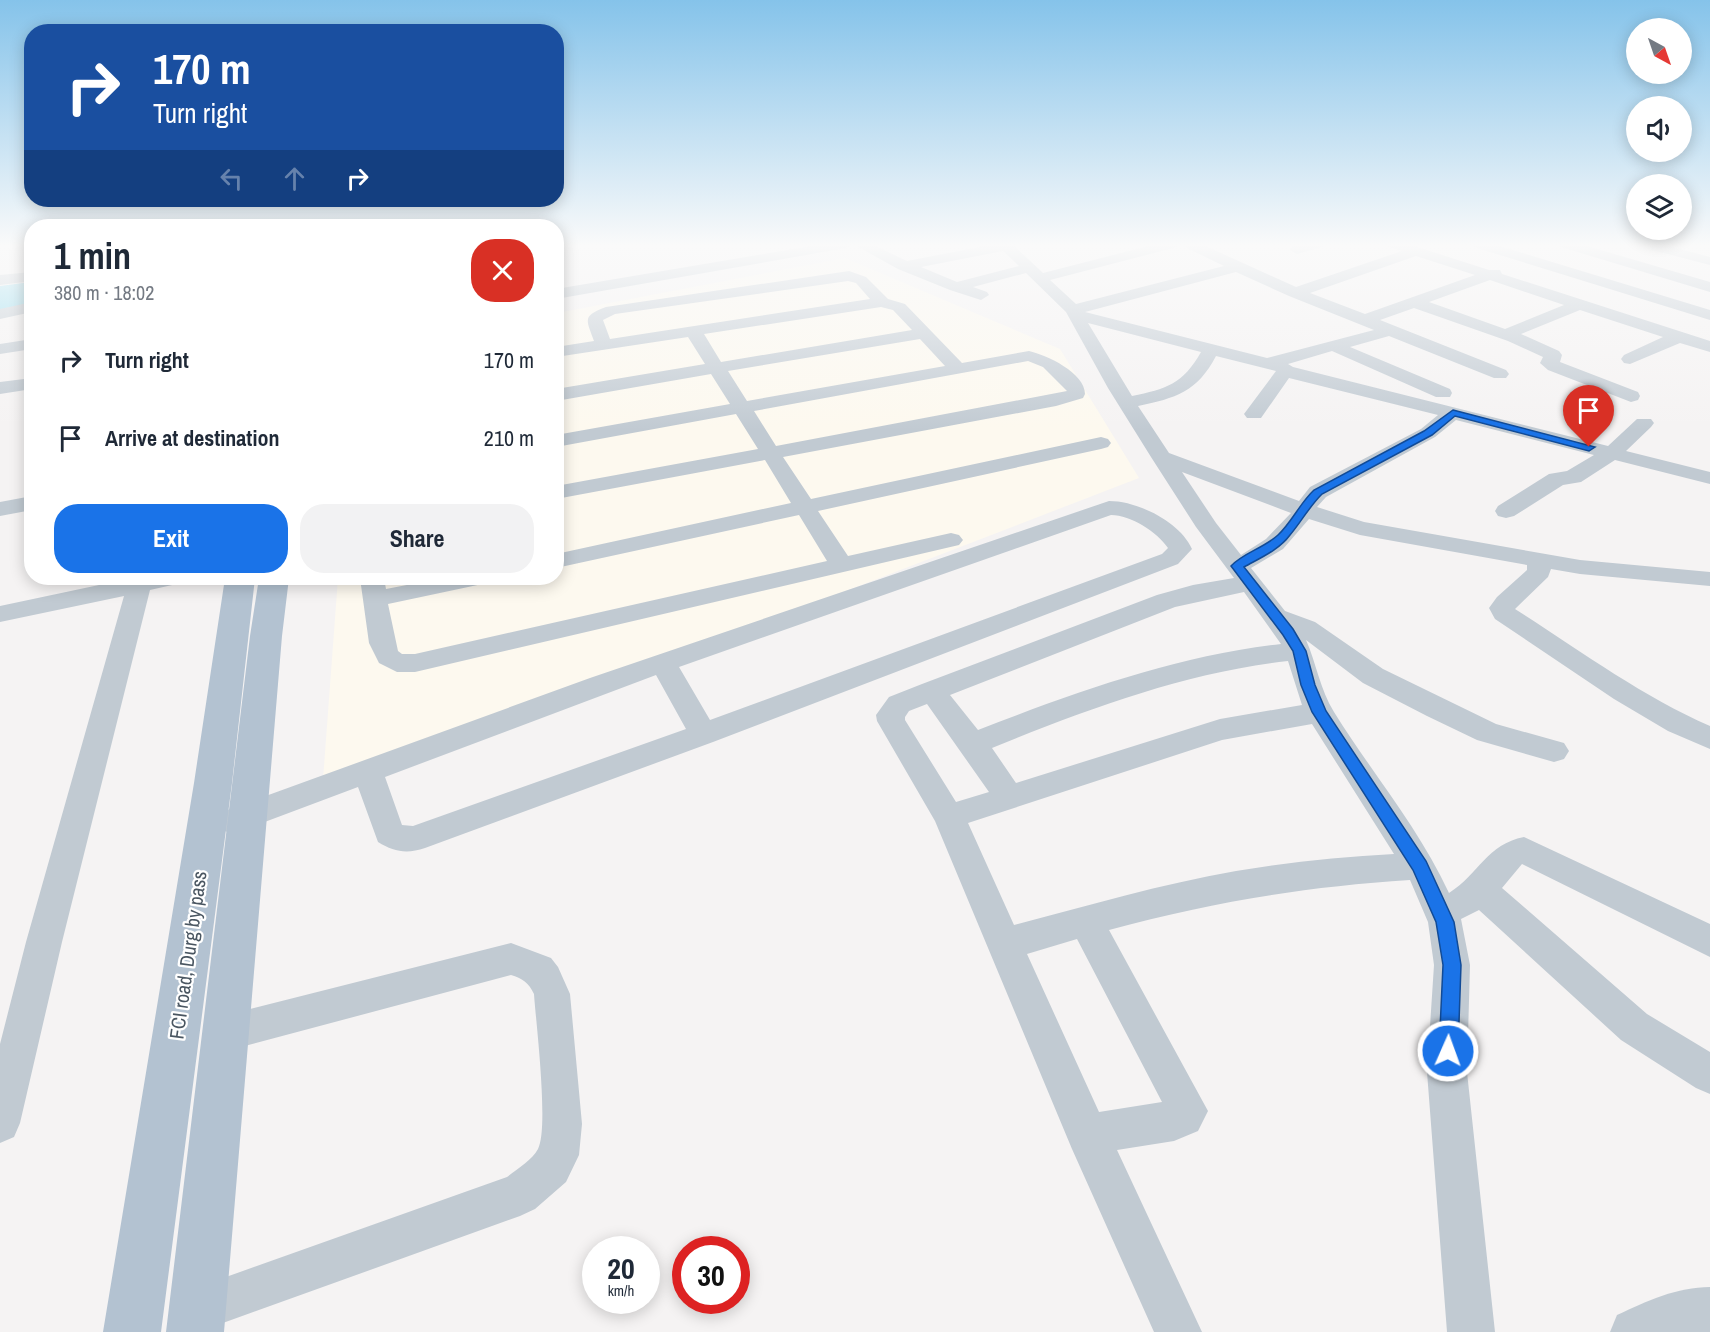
<!DOCTYPE html>
<html lang="en">
<head>
<meta charset="utf-8">
<style>
	body { margin:0; font-family:"Archivo Narrow",sans-serif; background:#f2f2f3; color:#1f2937; height:100vh; display:flex; flex-direction:column; font-size:22px; white-space:nowrap }
	* { box-sizing:border-box; margin:0 }
	p { font-size:20px; color:#747a83 }
	.icon { flex:none; width:33px; height:33px; fill:none; stroke:currentColor; stroke-width:2; stroke-linecap:round; stroke-linejoin:round }
	.map { position:relative; flex:1; overflow:hidden }
	.details { position:absolute; left:24px; top:219px; width:540px; height:366px; display:flex; flex-direction:column; background:#fff; border-radius:24px; box-shadow:0 3px 15px #0003 }
	.details>* { flex:none }
	.banner { position:absolute; left:24px; top:24px; width:540px; height:183px; border-radius:24px; box-shadow:0 3px 15px #0003; background:#1a4fa0; color:#fff; overflow:hidden }
	.needle { width:39px; rotate:140deg }
	.fabs { position:absolute; left:1626px; top:18px; display:grid; gap:12px }
	.fabs a { display:grid; place-items:center; width:66px; height:66px; border-radius:50%; background:#fff; box-shadow:0 3px 15px #0003; font-size:30px }
	.speed { position:absolute; left:582px; top:1236px; display:flex; gap:12px; font-size:30px; font-weight:700; text-align:center }
	.speed>* { display:grid; place-content:center; width:78px; height:78px; border-radius:50%; background:#fff; box-shadow:0 3px 15px #0003; line-height:1 }
	.speed small { font-size:15px; font-weight:400 }
	.speed .limit { border:9px solid #d22; background:#fff; color:#111 }
	.pin { position:absolute; display:grid; place-items:center; width:51px; height:51px; color:#fff; margin:-62px -26px; border-radius:50% 50% 50% 0; rotate:-45deg; box-shadow:0 0 6px #0007 }
	.pin .icon { rotate:45deg }
	.me { position:absolute; width:66px; margin:-33px; rotate:2deg; stroke-linejoin:round; filter:drop-shadow(0 0 4px #0008) }
	.turn { display:flex; align-items:center; gap:21px; height:126px; padding:0 30px; font-size:27px }
	.turn .icon { width:78px; height:78px; stroke-width:2.5 }
	.turn b { display:block; font-size:42px; line-height:51px }
	.lanes { display:flex; align-items:center; height:57px; padding:0 30px; background:#0003; justify-content:center; gap:30px; direction:ltr }
	.lanes .off { opacity:.35 }
	.round { display:grid; place-items:center; flex:none; width:63px; height:63px; border-radius:24px; background:#f2f2f3 }
	.summary { display:flex; align-items:center; justify-content:space-between; height:102px; padding:0 30px }
	h1 { font-size:36px; font-weight:700; line-height:45px }
	.primary-button { display:flex; gap:12px; margin-top:auto; padding:12px 30px }
	.primary-button a { flex:1; height:69px; border-radius:24px; background:#1a73e8; color:#fff; font-size:24px; font-weight:700; line-height:69px; text-align:center }
	.primary-button a+a { background:#f2f2f3; color:#1f2937 }
	ul { padding:0; list-style:none }
	li { display:flex; align-items:center; gap:18px; height:78px; padding:0 30px }
	li div { flex:1 }
	li b { display:block; font-size:22px }
	li em { font-style:normal }
	.map>svg:first-child { display:block }
	.commercial { fill:#fdf9ef }
	.water { fill:#90daee }
	.lines { fill:none; stroke-linecap:round; stroke-linejoin:round }
	.minor { fill:#c1cad2; fill-rule:evenodd }
	.major { fill:#b3c2d1; fill-rule:evenodd }
	.route { fill:#1a73e8; stroke:#114b97; stroke-width:1.5 }
	.labels { text-anchor:middle; stroke-width:4.5; stroke-linejoin:round; paint-order:stroke }
	.near-street-label { font-size:20px; fill:#4a5661; stroke:#fff }
</style>
</head>
<body>
<div class="map">
<svg width="1710" height="1332" viewBox="0 0 1710 1332">
	<rect width="100%" height="100%" fill="#f5f3f3"/>
	<polygon class="commercial" points="845,258 1060,349 1139,478 322,793 338,578 556,578 557,313"/>
	<polygon class="water" points="31,282 31,304 0,311 0,286"/>
	<g class="lines">
		<g class="minor">
			<path d="M823 244H871L907 261 995 244H1012L1043 273 1156 244H1179L1177 247 1050 280 1076 304 1224 266 1185 247 1183 244H1201L1296 287 1402 251 1389 247 1387 244H1408L1489 270H1500L1502 274 1710 341V352L1680 343 1630 364 1624 363 1621 359 1624 355 1663 337 1580 310 1521 334 1559 351 1562 355 1560 362 1638 392 1640 396 1638 400 1631 402 1548 370 1540 363 1543 357 1508 341 1414 308 1380 320 1506 370 1509 374 1506 378H1494L1389 336 1350 347 1450 389 1452 393 1450 397H1436L1332 351 1288 364 1293 367 1608 446 1637 419H1651L1654 423 1651 427 1626 451 1710 472V484L1615 460 1581 482 1563 485 1514 516 1506 518 1498 516 1495 511 1498 506 1549 474 1567 471 1594 455 1456 420 1435 437 1326 497 1317 507 1364 522 1580 560 1710 572V586L1580 574 1551 569 1548 577 1515 609C1578 649 1641 696 1710 726V749L1668 731 1614 699 1495 619 1489 608 1497 597 1527 570V565L1360 535 1309 519 1283 549 1251 568 1285 611 1315 622 1383 669 1496 724 1564 743 1569 751 1564 759 1554 762 1477 740 1427 716 1363 683 1306 640C1316 662 1320 690 1334 712 1372 773 1419 828 1449 893 1479 874 1487 844 1524 837L1710 924V957L1522 864 1502 888 1647 1014 1710 1052V1094L1696 1088 1621 1040 1479 910 1461 919 1470 965 1467 1072 1495 1332H1447L1427 1072 1434 965 1428 922 1410 880C1303 887 1212 902 1109 930L1208 1111 1198 1131 1174 1141 1117 1150 1202 1332H1154L1072 1149 935 821 877 721 876 715 889 697 922 684 1157 595 1193 585 1234 578 1196 527 1151 457 1108 388 1066 312 1026 273 973 287 987 292 989 295 981 300 950 290 898 269 853 244 846 248 556 299V289ZM1003 251 1019 266 957 282 921 267ZM1416 256 1475 275 1365 314 1310 293ZM1236 272 1289 296 1374 330 1267 358 1085 312ZM1490 280 1564 305 1505 329 1429 302ZM1088 323 1201 352C1183 384 1166 389 1132 396ZM1216 356 1276 371 1244 414 1247 418H1261L1289 378 1438 415 1421 429 1310 487 1299 501 1169 453 1138 406C1176 398 1197 392 1216 356ZM1182 472 1291 513 1266 539 1241 555 1216 523ZM1244 592 1281 644C1176 656 1076 692 978 730L950 695 1175 607ZM1288 661 1302 705 1220 719 1016 783 992 748C1088 709 1184 673 1288 661ZM927 704 989 792 956 802 905 720V717L909 711ZM1312 724 1394 854C1341 857 1288 862 1236 871 1161 884 1087 906 1014 925L968 823 1222 740ZM1077 939 1162 1102 1099 1112 1027 954Z"/>
			<polygon points="1303,244 1324,244 1322,247 1297,254 1290,250 1292,247"/>
			<polygon points="1472,244 1493,244 1710,310 1710,320 1474,247"/>
			<polygon points="1559,244 1580,244 1710,282 1710,292 1561,247"/>
			<polygon points="1652,244 1661,244 1710,257 1710,265 1652,250 1650,247"/>
			<path d="M849 271 866 277 888 299 905 304 962 363 1029 351C1047 355 1085 373 1085 394L1083 398 1056 406 783 457 811 499 1101 437 1108 439 1111 443 1108 447 1101 449 818 511 848 556 951 533 959 535 963 540 959 545 415 672H397L379 663 369 643 360 578H384L386 589 443 578H490L487 583 388 604 398 651 402 654H415L827 561 799 515 556 568V554L791 503 765 460 556 499V486L758 449 736 414 556 447V435L730 404 711 374 556 401V389L705 364 688 337 556 357V347L594 341C586 319 582 316 606 307ZM848 281 856 283 870 299 610 339 603 320 615 314ZM881 307 893 310 912 330 721 362 704 334ZM920 339 945 366 747 401 728 371ZM1028 361 1043 367 1067 391 776 446 754 411Z"/>
			<polygon points="32,272 32,281 0,285 0,275"/>
			<polygon points="32,302 32,312 0,319 0,309"/>
			<polygon points="32,339 32,349 0,354 0,344"/>
			<polygon points="32,378 32,389 0,394 0,382"/>
			<polygon points="32,496 32,510 0,516 0,502"/>
			<path d="M1109 501C1138 501 1180 522 1192 549L1178 564 713 742 425 848C407 854 394 852 378 842L358 787 233 834 222 830 217 821 222 812 590 678ZM1111 515C1131 515 1157 532 1168 548L1162 554 710 720 679 667ZM656 675 686 729 413 826 402 825 385 777Z"/>
			<polygon points="132,578 184,578 181,583 150,590 62,942 20,1123 14,1137 0,1143 0,1044 26,942 124,596 0,622 0,606"/>
			<path d="M511 943 551 958 558 967 570 994 582 1124 579 1155 566 1182 535 1209 520 1216 198 1332 181 1325 174 1309 181 1293 507 1177C517 1169 532 1160 538 1149 549 1128 536 1023 534 994 529 983 522 978 511 975L226 1051 213 1046 207 1033 213 1020 226 1015Z"/>
			<path d="M1710 1287V1332H1610L1617 1315C1647 1301 1677 1287 1710 1287Z"/>
		</g>
		<g class="major">
			<polygon points="225,578 255,578 232,783 161,1332 103,1332 194,783"/>
			<polygon points="259,578 289,578 282,636 224,1332 166,1332 250,636"/>
		</g>
	</g>
	<linearGradient id="sky" x2="0" y2="1"><stop stop-color="#85c3ea"/><stop offset="0.57" stop-color="#fafafa"/><stop offset="1" stop-color="#fafafa" stop-opacity="0"/></linearGradient>
	<rect width="1710" height="430" fill="url(#sky)"/>
	<path class="route" d="M1453 410 1595 447 1589 451 1455 416 1432 435 1322 494C1309 507 1301 522 1290 535 1279 550 1260 558 1244 567L1293 629 1306 651 1315 685 1326 711 1426 861 1454 922 1461 965 1458 1051 1455 1058 1448 1060 1441 1058 1439 1051 1443 965 1436 922 1413 870 1312 712 1301 685 1293 651 1283 635 1231 566C1243 553 1264 548 1278 535 1292 522 1300 503 1314 490L1424 431Z"/>
	<g class="labels">
		<g class="near-street-label">
			<text transform="translate(188 955) rotate(-82)" y="7">FCI road, Durg by pass</text>
		</g>
	</g>
</svg>
<div class="fabs">
<a><svg class="needle" viewBox="-14 -14 28 28"><path d="M0-13l5 13h-10z" fill="#e53935"/><path d="M0 13l5-13h-10z" fill="#747a83"/></svg></a>
<a><svg class="icon" aria-label="sound" viewBox="0 0 24 24"><path d="M4 9h4l5-4v14l-5-4H4zM17 9q2 3 0 6"/></svg></a>
<a><svg class="icon" aria-label="layers" viewBox="0 0 24 24"><path d="M12 4l9 5-9 5-9-5zM3 14l9 5 9-5"/></svg></a>
</div>
<div class="speed"><div>20<small>km/h</small></div><div class="limit">30</div></div>
<div class="pin" style="left:1589px;top:447px;background:#d93025"><svg class="icon" aria-label="arrive" viewBox="0 0 24 24"><path d="M6 21V4h12l-3 4 3 4H6"/></svg></div>
<svg class="me" style="left:1448px;top:1051px" viewBox="-20 -20 40 40"><circle r="17" fill="#1a73e8" stroke="#fff" stroke-width="3"/><path d="M0-11L8 9 0 5-8 9z" fill="#fff"/></svg>
<div class="banner">
<div class="turn"><svg class="icon" aria-label="right" viewBox="0 0 24 24"><path d="M7 20v-9h11M14 6l5 5-5 5"/></svg><div><b>170 m</b>Turn right</div></div>
<div class="lanes"><svg class="icon off" aria-label="left" viewBox="0 0 24 24"><path d="M17 20v-9H6M10 6l-5 5 5 5"/></svg><svg class="icon off" aria-label="ahead" viewBox="0 0 24 24"><path d="M12 20V5M6 11l6-6 6 6"/></svg><svg class="icon" aria-label="right" viewBox="0 0 24 24"><path d="M7 20v-9h11M14 6l5 5-5 5"/></svg></div>
</div>
<section class="details">
<div class="summary"><div><h1>1 min</h1><p>380 m · 18:02</p></div><a class="round" style="background:#d93025;color:#fff"><svg class="icon" aria-label="close" viewBox="0 0 24 24"><path d="M6 6l12 12M18 6L6 18"/></svg></a></div>
<ul>
<li><svg class="icon" aria-label="right" viewBox="0 0 24 24"><path d="M7 20v-9h11M14 6l5 5-5 5"/></svg><div><b>Turn right</b></div><em>170 m</em></li>
<li><svg class="icon" aria-label="arrive" viewBox="0 0 24 24"><path d="M6 21V4h12l-3 4 3 4H6"/></svg><div><b>Arrive at destination</b></div><em>210 m</em></li>
</ul>
<div class="primary-button"><a>Exit</a><a>Share</a></div>
</section>
</div>
</body>
</html>
